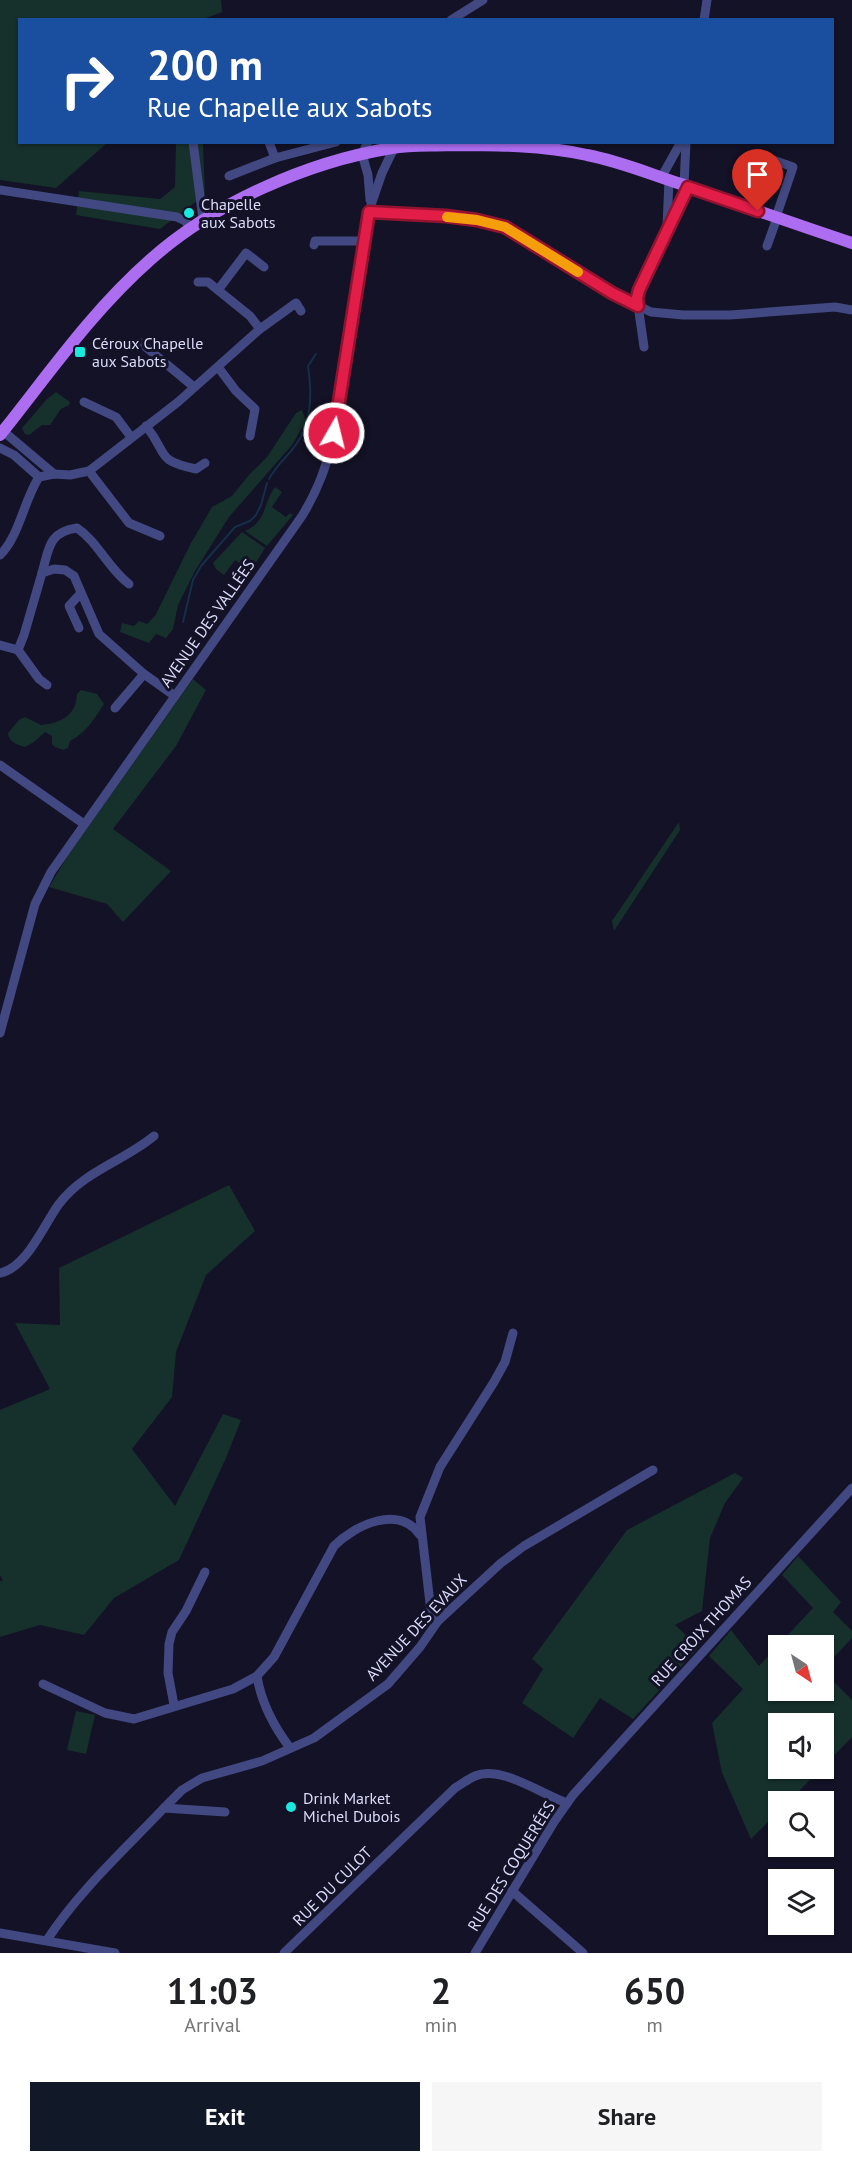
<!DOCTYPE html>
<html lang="en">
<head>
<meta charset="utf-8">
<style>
	body { margin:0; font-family:"PT Sans",sans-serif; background:#f6f6f6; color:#202124; height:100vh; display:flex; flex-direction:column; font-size:22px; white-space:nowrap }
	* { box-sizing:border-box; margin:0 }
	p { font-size:20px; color:#757577 }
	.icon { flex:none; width:33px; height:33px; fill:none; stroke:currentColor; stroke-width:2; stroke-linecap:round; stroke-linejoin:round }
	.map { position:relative; height:1953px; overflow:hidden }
	.details { display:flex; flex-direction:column; background:#fff; flex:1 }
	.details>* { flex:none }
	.banner { position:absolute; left:18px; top:18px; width:816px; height:126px; border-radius:0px; box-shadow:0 2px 4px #0004; background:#1a4fa0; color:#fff; overflow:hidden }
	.needle { width:39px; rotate:144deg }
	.tools { position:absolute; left:768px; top:1635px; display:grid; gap:12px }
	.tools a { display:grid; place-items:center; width:66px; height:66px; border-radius:0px; background:#fff; box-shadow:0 2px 4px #0004; font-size:30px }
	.pin { position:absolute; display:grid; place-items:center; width:51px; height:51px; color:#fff; margin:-62px -26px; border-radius:50% 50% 50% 0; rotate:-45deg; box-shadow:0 0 6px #0007 }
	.pin .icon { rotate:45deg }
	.me { position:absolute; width:66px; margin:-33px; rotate:8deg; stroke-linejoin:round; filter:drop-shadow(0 0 4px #0008) }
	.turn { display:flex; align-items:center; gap:21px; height:126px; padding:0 30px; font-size:27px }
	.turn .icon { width:78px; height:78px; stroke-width:2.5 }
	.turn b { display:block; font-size:42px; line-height:51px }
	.eta { display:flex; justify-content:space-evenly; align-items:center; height:102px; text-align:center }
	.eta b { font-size:36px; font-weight:700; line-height:42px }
	.action { display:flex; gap:12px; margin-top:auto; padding:12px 30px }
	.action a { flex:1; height:69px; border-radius:0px; background:#111827; color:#fff; font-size:24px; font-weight:700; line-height:69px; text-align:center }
	.action a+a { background:#f6f6f6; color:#202124 }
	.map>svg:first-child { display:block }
	.green { fill:#16302b }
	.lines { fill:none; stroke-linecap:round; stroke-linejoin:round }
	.stream { stroke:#142f49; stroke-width:2 }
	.minor { stroke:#424881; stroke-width:9 }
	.major { stroke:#ad6df1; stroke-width:12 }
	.route-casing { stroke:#92132f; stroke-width:15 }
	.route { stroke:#e11d48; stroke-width:10 }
	.slow { stroke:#f59e0b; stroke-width:10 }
	.poi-dot { fill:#1ae9e0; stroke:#131226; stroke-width:2 }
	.labels { text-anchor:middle; stroke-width:6; stroke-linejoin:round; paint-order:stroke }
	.poi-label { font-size:16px; fill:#dbdcfc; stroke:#131226; text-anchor:start }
	.street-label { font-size:16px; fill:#dbdcfc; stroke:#131226 }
</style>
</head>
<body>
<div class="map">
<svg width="852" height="1953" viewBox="0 0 852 1953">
	<rect width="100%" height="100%" fill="#131226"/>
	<g class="green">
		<polygon points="0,0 221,0 222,12 201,20 20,20 20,142 107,143 56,188 0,180"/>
		<polygon points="176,143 203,143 205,195 160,229 76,215 79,191 160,199 175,187"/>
		<polygon points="56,392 70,402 69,405 61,409 50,425 42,425 29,435 25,434 22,428 47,399"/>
		<polygon points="302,410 306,421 292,445 229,517 195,571 178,605 173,629 166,638 156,634 149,643 120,632 122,623 134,626 139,621 147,624 155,616 191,543 212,507 232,496 248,476 267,457 296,413"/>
		<path d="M275 487 282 492 272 507 286 517 290 513 293 515 267 546 245 531C268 520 262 505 275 487Z"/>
		<polygon points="242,532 265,548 248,576 247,575 249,570 235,560 224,575 216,569 213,563"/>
		<polygon points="193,679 206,690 176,746 113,829 171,871 123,922 107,904 49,887 67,857"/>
		<path d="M81 690 97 694 104 704C95 718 86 733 70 741L68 748 63 750 55 747 52 744V736L45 732 34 742 25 747C17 744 9 743 8 733L19 720 25 717 41 725C62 723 76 715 77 694Z"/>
		<polygon points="679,822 680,830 614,931 612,921"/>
		<polygon points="229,1185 255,1231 206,1275 176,1352 172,1397 132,1449 175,1506 223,1414 241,1420 226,1458 179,1560 114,1598 84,1635 40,1625 0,1637 0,1581 3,1581 0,1575 0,1410 50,1389 15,1323 60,1325 59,1268"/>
		<polygon points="735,1473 743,1478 725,1503 710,1538 702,1611 675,1625 699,1647 633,1719 600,1698 573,1738 522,1703 543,1669 532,1659 627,1530"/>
		<polygon points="798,1556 841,1602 833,1612 852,1631 852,1638 824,1668 824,1646 778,1646 778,1690 824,1690 824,1672 852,1700 852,1737 824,1766 824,1724 778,1724 778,1768 821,1769 789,1801 778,1802 778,1812 751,1839 722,1773 712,1723 743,1689 709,1656 731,1630 759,1666 813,1608 782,1575"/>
		<polygon points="76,1711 95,1715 86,1754 67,1750"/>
	</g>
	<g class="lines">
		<g class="stream">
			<path d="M269 479C276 466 286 458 295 446 312 424 312 392 308 366L316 354"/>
			<polyline points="183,622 193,580 201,566 235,527 250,521 256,515 261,505 267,483"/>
		</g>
		<g class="minor">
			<polyline points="451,20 483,0"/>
			<polyline points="704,20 707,0"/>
			<polyline points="193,142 203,220"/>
			<polyline points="269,142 275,158"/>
			<polyline points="368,142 362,154 368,175 370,200"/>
			<polyline points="773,160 793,167 776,217"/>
			<polyline points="229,176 275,158 336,142"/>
			<polyline points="661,178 681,142"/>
			<polyline points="684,185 686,142"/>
			<polyline points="0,190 177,217 185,221 191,228"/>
			<polyline points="369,212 446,216 477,220 505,227 612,293 651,312 683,315 730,315 835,307 852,310"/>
			<polyline points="667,226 669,180"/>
			<polyline points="314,245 315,241 364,241"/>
			<polyline points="767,246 777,218"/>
			<polyline points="198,282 208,282 250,316 260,329"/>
			<polyline points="218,290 246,253 264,267"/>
			<polyline points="141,343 194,387"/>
			<polyline points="644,347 637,298 688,187"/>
			<polyline points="218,367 236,391 255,409 250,436"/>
			<polyline points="84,402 116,417 131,437"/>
			<path d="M146 426C169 454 154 460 196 469L205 463"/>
			<polyline points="3,431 54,474"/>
			<polyline points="0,448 14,455 39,477"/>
			<polyline points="89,471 129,523 160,536"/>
			<path d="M0 555C19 537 24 500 39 477L54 474 70 475 89 471 178 402 260 329 296 303 301 311"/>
			<path d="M42 573C49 549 48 532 77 528 98 542 108 568 129 584"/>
			<polyline points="79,628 69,606 81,593"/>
			<polyline points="0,645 18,650 24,635 42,573 54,569 65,570 74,576 99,634 144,674 175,696"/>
			<polyline points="18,650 39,679 47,685"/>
			<polyline points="115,708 144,674"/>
			<polyline points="0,765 84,824"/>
			<path d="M0 1033 35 904 51 872 302 516C319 488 327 465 334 433L371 205 382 173 394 148"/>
			<path d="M0 1273C27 1268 44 1224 59 1204 84 1171 124 1161 154 1136"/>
			<polyline points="438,1621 431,1612 420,1517 440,1467 494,1382 505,1362 513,1333"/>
			<polyline points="43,1684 105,1713 134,1719 233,1689 257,1676"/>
			<polyline points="174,1705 168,1673 169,1644 172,1632 186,1611 205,1572"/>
			<path d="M290 1748C275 1728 261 1702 257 1676L274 1657 334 1546C355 1525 399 1504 420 1535"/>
			<polyline points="164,1808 182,1790 202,1778 262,1761 314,1738 388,1684 420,1647 438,1621 501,1563 524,1546 653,1470"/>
			<polyline points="512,1891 583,1953"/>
			<polyline points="0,1933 115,1953"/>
			<path d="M47 1940C78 1892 125 1849 164 1808L225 1812"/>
			<path d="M284 1953 455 1788C462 1784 468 1779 475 1776 501 1765 541 1794 567 1803"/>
			<polyline points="475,1953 554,1822 573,1795 852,1488"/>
		</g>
		<path class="major" d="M0 435C48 375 92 311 150 260 214 203 307 162 392 148 411 145 431 146 450 145 496 145 542 145 587 155 619 161 650 174 681 184 738 204 795 224 852 243"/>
	</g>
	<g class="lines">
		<defs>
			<polyline id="route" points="334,433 369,212 446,216 477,220 505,227 612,293 638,306 637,298 639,290 688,187 758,211"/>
		</defs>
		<use href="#route" class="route-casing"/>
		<use href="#route" class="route"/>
		<polyline class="slow" points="447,217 477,220 505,227 578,272"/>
	</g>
	<g class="poi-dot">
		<circle cx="189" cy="213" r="6"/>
		<rect x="74" y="346" width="12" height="12" rx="3"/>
		<circle cx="291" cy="1807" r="6"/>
	</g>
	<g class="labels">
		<g class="poi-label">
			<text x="201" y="210">Chapelle<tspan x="201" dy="18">aux Sabots</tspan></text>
			<text x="92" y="349">Céroux Chapelle<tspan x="92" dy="18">aux Sabots</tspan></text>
			<text x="303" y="1804">Drink Market<tspan x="303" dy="18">Michel Dubois</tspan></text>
		</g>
		<g class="street-label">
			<text transform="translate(207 623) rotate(-55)" y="6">AVENUE DES VALLÉES</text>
			<text transform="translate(416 1627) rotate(-47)" y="6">AVENUE DES EVAUX</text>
			<text transform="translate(701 1631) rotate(-48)" y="6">RUE CROIX THOMAS</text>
			<text transform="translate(511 1866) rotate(-58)" y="6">RUE DES COQUERÉES</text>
			<text transform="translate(332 1886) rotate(-45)" y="6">RUE DU CULOT</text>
		</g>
	</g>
</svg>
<div class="tools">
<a><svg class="needle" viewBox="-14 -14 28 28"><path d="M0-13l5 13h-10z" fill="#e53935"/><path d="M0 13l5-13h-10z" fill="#757577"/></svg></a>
<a><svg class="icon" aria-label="sound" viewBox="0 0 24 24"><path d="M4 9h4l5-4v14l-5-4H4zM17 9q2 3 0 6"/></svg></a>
<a><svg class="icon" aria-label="search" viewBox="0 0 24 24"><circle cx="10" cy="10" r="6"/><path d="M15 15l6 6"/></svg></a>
<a><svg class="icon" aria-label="layers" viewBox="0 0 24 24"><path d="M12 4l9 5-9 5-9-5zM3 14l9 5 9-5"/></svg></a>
</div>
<div class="pin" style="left:758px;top:211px;background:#d93025"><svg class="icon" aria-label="arrive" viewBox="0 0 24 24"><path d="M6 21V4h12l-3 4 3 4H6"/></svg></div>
<svg class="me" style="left:334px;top:433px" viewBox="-20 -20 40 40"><circle r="17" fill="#e11d48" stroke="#fff" stroke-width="3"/><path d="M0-11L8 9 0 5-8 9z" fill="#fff"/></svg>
<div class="banner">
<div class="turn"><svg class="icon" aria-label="right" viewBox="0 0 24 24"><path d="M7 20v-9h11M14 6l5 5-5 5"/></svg><div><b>200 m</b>Rue Chapelle aux Sabots</div></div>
</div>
</div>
<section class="details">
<div class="eta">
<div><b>11:03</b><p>Arrival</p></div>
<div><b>2</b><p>min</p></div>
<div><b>650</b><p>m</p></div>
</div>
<div class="action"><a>Exit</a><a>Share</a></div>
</section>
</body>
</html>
